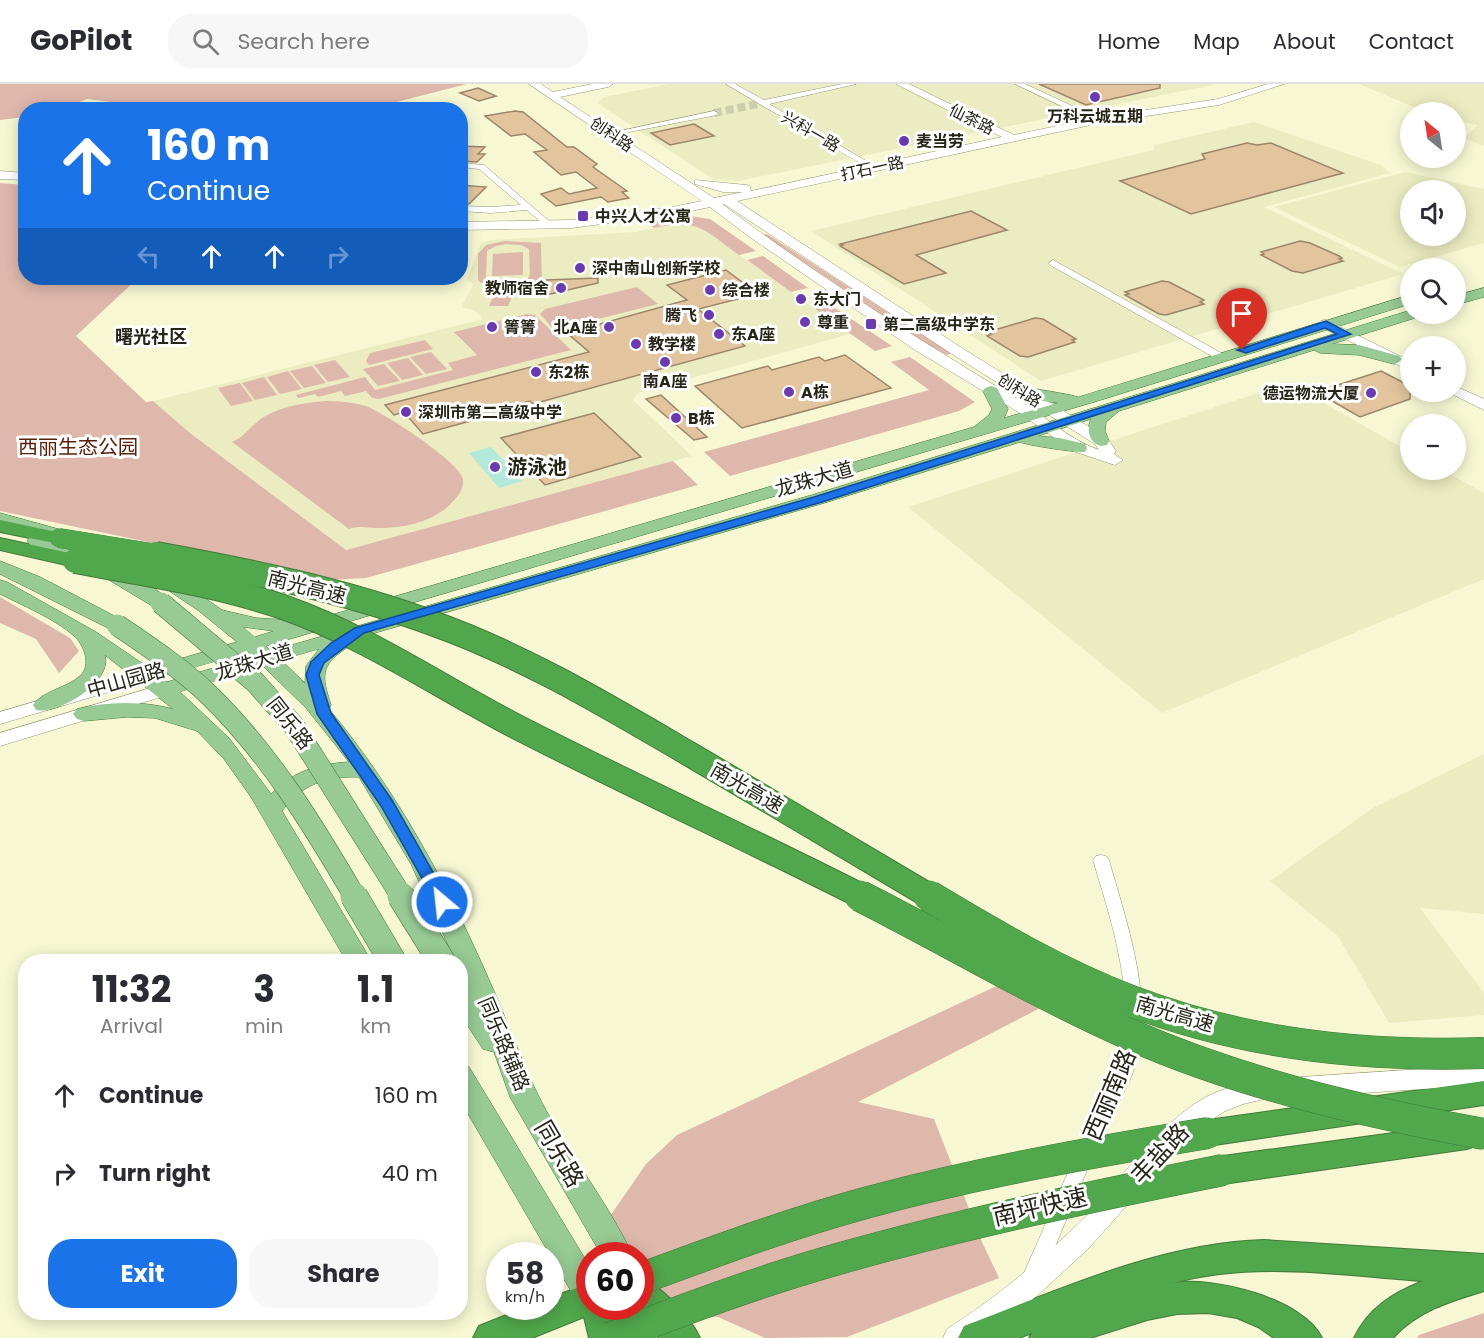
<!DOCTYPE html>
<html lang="en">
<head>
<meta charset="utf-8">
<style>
	body { margin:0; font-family:Poppins,"Noto Sans SC",sans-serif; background:#f7f7f7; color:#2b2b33; height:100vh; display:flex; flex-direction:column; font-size:22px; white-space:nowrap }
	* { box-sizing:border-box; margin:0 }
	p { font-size:20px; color:#7c7c81 }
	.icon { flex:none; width:33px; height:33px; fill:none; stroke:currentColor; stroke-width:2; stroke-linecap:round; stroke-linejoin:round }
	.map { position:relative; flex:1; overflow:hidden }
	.details { position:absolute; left:18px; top:870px; width:450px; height:366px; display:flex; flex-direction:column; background:#fff; border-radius:24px; box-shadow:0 3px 15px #0003 }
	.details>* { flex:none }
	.banner { position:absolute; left:18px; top:18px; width:450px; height:183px; border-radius:24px; box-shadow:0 3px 15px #0003; background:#1a73e8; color:#fff; overflow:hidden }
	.needle { width:39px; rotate:330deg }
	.buttons { position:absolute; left:1400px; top:18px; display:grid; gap:12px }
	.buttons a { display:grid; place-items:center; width:66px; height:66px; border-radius:50%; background:#fff; box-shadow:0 3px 15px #0003; font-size:30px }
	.speed { position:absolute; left:486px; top:1158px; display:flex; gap:12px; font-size:30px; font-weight:700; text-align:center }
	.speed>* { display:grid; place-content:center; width:78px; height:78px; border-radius:50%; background:#fff; box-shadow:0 3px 15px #0003; line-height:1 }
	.speed small { font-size:15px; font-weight:400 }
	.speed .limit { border:9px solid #d22; background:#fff; color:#111 }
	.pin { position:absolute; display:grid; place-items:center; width:51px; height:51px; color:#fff; margin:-62px -26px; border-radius:50% 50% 50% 0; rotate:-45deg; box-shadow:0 0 6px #0007 }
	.pin .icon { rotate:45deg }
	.me { position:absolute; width:66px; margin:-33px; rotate:332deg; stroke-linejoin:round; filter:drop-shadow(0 0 4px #0008) }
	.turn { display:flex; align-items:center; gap:21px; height:126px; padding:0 30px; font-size:27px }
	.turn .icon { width:78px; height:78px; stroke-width:2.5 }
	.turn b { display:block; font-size:42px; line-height:51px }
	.lanes { display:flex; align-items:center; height:57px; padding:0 30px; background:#0003; justify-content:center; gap:30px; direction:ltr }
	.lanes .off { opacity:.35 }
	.eta { display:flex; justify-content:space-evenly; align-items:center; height:102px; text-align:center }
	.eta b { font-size:36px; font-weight:700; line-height:42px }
	.action { display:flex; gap:12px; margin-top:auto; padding:12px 30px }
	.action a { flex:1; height:69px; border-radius:24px; background:#1a73e8; color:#fff; font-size:24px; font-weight:700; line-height:69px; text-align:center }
	.action a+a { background:#f7f7f7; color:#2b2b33 }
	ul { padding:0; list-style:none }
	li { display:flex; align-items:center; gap:18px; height:78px; padding:0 30px }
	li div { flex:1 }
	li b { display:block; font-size:22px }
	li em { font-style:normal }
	header { display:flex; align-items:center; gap:36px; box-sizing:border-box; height:84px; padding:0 30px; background:#fff; border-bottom:2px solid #e1e1e2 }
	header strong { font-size:28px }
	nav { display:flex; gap:33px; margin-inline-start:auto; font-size:21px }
	.search { width:420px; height:54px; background:#f7f7f7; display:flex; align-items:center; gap:15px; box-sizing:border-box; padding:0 21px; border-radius:24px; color:#7c7c81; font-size:22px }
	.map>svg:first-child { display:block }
	.built { fill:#ebecc1; fill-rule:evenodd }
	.green { fill:#deb8ab; fill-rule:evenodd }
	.water { fill:#b1eadb }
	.building { fill:#e2c59e; stroke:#9b866a; stroke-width:1.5 }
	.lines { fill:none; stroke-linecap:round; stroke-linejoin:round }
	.street-tunnel { stroke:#cdceae; stroke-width:8; stroke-dasharray:8 4; stroke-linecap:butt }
	.street-casing { stroke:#979776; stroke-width:1 }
	.secondary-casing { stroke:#979776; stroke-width:1 }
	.primary-casing { stroke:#427a3a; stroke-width:1 }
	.highway-casing { stroke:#427a3a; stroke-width:2 }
	.street { fill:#fff; fill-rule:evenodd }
	.secondary { fill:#fff; fill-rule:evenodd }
	.primary { fill:#97ca94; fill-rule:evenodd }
	.highway { fill:#51a74c; fill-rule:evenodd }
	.primary-bridge-far1-casing { stroke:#427a3a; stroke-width:22; stroke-linecap:butt }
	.primary-bridge-casing { stroke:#427a3a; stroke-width:28; stroke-linecap:butt }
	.highway-bridge-far2-casing { stroke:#427a3a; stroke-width:20; stroke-linecap:butt }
	.highway-bridge-far1-casing { stroke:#427a3a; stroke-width:26; stroke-linecap:butt }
	.highway-bridge-casing { stroke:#427a3a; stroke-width:32; stroke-linecap:butt }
	.primary-bridge-far1 { stroke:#97ca94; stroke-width:21 }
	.primary-bridge { stroke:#97ca94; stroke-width:27 }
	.highway-bridge-far2 { stroke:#51a74c; stroke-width:19 }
	.highway-bridge-far1 { stroke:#51a74c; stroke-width:24 }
	.highway-bridge { stroke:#51a74c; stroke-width:31 }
	.route { fill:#1a73e8; stroke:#114b97; stroke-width:1.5 }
	.poi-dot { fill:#6a3ab2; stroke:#fff; stroke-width:2 }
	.labels { text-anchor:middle; stroke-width:6; stroke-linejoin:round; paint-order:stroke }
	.far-poi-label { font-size:16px; font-weight:bold; fill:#252518; stroke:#fff; text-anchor:start }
	.far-street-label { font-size:16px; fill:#252518; stroke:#fff }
	.far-quarter-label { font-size:18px; font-weight:bold; fill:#252518; stroke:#fff }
	.park-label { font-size:20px; fill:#5a2009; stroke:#fff }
	.poi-label { font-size:20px; font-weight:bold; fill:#252518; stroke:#fff; text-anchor:start }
	.street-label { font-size:20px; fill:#252518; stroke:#fff }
	.near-street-label { font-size:24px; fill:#252518; stroke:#fff }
</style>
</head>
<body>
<header>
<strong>GoPilot</strong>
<div class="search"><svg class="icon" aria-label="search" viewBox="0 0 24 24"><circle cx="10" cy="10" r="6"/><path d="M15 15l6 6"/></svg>Search here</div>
<nav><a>Home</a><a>Map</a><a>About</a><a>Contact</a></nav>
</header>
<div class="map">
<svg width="1484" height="1254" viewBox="0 0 1484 1254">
	<rect width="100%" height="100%" fill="#f7f8d3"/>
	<g class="built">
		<polygon points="669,0 1217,0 738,97 713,95 597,19 604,13"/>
		<polygon points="1359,0 1484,0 1484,62 1464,54 1478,41 1455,37 1455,28 1425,28"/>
		<polygon points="1254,38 1381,81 1390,89 1264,123 1403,190 1041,297 811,147 1154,66 1154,61"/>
		<path d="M1405 88 1484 105V159L1400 183 1274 123ZM1410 106H1455V152H1410Z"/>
		<polygon points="674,140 699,142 850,250 638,309 633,316 692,372 346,466 190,349 153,317 483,235 474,226 461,223 474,200 467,196 481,159 492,156 636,148"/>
		<polygon points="1289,299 1410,368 1410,386 1442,386 1484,409 1484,495 1162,629 908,423"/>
		<polygon points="1484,670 1484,830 1420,824 1484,909 1484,931 1389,939 1338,852 1270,797 1373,724"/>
	</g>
	<g class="green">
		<polygon points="0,0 467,0 369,25 125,26 133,21 87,15 62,25 26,26 25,33 0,36"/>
		<polygon points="0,99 25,101 26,194 138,194 76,252 146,318 153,317 190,349 346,466 673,377 698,401 366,494 328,496 0,427"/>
		<path d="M689 132 710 135 756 167 739 171C704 146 699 134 654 144L648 139Z"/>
		<polygon points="767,150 951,269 947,271 919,256 763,151"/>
		<path d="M505 157 541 159 542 203H530V200L505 205 515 206 508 222H489L496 206 501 205 485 202 478 196V170L486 161ZM506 160 521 161 529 165 530 191C523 205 497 205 486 195L487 167 496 162Z"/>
		<polygon points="523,168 523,191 492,192 493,170"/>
		<polygon points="763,172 808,204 791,208 747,176"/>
		<polygon points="637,203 658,220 554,246 540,230 545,225"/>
		<polygon points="826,218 892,262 875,267 811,222"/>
		<polygon points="527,230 535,231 571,266 379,315 372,314 366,307 345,312 341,307 318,313 315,310 298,314 296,311 365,293 375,306 453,286 448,279 477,271 454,248"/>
		<polygon points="425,256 433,265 369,281 366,277 370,269"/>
		<polygon points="431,268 447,285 426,290 410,273"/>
		<polygon points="910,273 975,318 959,327 730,392 704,368 929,306 891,278"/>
		<polygon points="408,274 423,291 402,296 387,279"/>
		<polygon points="335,276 350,293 328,298 314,281"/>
		<polygon points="384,280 400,297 378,302 363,285"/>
		<polygon points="312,282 326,299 304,304 290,287"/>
		<polygon points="288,287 302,305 280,310 267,293"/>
		<polygon points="264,293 277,311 255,316 242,299"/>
		<polygon points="240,299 253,317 231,322 218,304"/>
		<path d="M325 317C339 317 352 318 366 322 384 329 460 378 463 395 465 407 453 418 445 425 427 439 402 444 380 444 368 444 359 441 349 445L232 358C244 353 247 346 257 338 275 323 302 319 325 317Z"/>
		<polygon points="0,513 70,554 79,567 59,589 36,555 0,539"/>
		<polygon points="1003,899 1046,921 858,1018 934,1035 982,1158 999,1194 847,1253 765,1254 718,1233 669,1233 641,1190 640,1172 628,1171 606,1138 646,1080 677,1051"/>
		<polygon points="1484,1229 1484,1254 1417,1254 1419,1251"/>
	</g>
	<polygon class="water" points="491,363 522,397 499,404 469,369"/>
	<g class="building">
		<polygon points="1039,0 1160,0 1160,4 1086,21"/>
		<polygon points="478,4 496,12 479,17 460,9"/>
		<polygon points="515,27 523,28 567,63 574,63 597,80 593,83 627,107 622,108 629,114 608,118 601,113 556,122 541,110 561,104 569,110 597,104 576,88 561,91 534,68 547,66 525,50 511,52 485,32"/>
		<polygon points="694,40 714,52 670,61 651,49"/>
		<polygon points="1247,59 1257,61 1271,59 1343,89 1191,130 1120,97 1205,75 1202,70"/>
		<polygon points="460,62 485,63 478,70 485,70 477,78 460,77"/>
		<polygon points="460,101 486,103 469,120 460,120"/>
		<polygon points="971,127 1007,146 916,171 946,189 904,200 840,162 843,161 840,160"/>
		<polygon points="1300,157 1310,159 1339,172 1342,174 1339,175 1343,177 1303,189 1292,187 1261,171 1264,170 1261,168"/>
		<polygon points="726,186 758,210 698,225 745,262 533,320 530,317 504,324 507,327 423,350 404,328 394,331 385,321 589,268 567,249 687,216 667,201"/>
		<polygon points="598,194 598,199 546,211 546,196"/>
		<polygon points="1162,197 1169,198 1204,216 1200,218 1204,220 1166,231 1159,230 1125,211 1129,210 1125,208"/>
		<polygon points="1035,234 1043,235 1076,255 1072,256 1075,258 1028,273 1020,272 987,252 992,250 988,248"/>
		<polygon points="845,271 891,304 742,344 695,302 768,282 772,286 819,273 825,277"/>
		<polygon points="1381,287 1410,302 1410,315 1360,333 1316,308"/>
		<polygon points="661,311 707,353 694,356 646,315"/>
		<polygon points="594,329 641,373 545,401 501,354"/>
	</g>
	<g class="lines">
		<polyline class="street-tunnel" points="714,29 762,19"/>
		<defs>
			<g id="street">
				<polygon points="726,0 735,0 764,16 842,0 856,0 769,20 873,81 851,91 845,91 845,87 863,81"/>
				<polygon points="1015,0 1025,0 1098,34 1091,36"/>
				<polygon points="714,27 718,29 717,31 624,49 620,47"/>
				<polygon points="460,79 484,81 549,137 542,139 527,126 491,129 460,127 460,122 491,123 521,121 479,85 460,83"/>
				<polygon points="1053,176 1225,271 1226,273 1225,275 1217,275 1050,181 1049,179"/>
				<path d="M1101 771 1106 772 1109 776C1125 833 1147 895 1141 955 1138 991 1116 1020 1102 1052 1081 1098 1063 1145 1043 1191L1040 1197 1033 1200 1026 1197 1023 1191C1044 1145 1063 1098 1084 1052 1099 1021 1121 991 1124 956 1131 895 1110 833 1093 776L1096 772Z"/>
			</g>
			<g id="secondary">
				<path d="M529 0H541L553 8 592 0H613L608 3 560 13 714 114 743 108H723L695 100V96L746 101 750 102 751 107 1002 53 896 0H909L1014 51 1100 33 1218 15 1268 0H1284L1219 21 1100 39 737 117 965 266 1107 354 1116 367 1114 370 1123 376 1115 381 1073 367 1018 328 915 266 751 154 710 123 672 131 571 144 460 146V138L571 136 672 123 702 117ZM722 120H724L955 272 1095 360 1099 366C1068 355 1042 330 1014 313 914 253 815 190 722 120Z"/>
				<polygon points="0,87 26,89 26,96 0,95"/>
				<polygon points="1326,236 1410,277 1410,287 1321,243 1319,240 1321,237"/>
				<polygon points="1455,302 1484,315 1484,326 1450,309 1449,308 1455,308"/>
				<polygon points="146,585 153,587 155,591 153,595 0,640 0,628"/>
				<polygon points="164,600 171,602 174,606 171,610 0,662 0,649"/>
				<polygon points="1484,981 1484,1001 1301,1013 1292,1010 1289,1003 1292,996 1301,993"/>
				<path d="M1269 995 1278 998 1282 1005 1278 1012 1243 1020 1223 1028 1200 1044 1179 1063 1088 1165 1039 1210 1004 1238 981 1254H943L947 1245C997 1213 1043 1175 1085 1133 1124 1093 1155 1043 1204 1014 1224 1003 1247 999 1269 995Z"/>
			</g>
			<g id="primary">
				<polygon points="1484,204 1484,213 1455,221 1455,212"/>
				<path d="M1410 211V220L1094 318 266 562 271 567 812 411 1408 227 1410 226V230H1420L1418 233 1332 260 1359 261 1399 272 1402 275 1399 278 1394 280 1359 271 1320 269 1314 266 1119 327 1106 338 1105 347 1109 357 1107 361 1101 362C1089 359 1086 345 1091 335L1038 352 1060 354 1085 360 1087 364 1085 368C1079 369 1025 361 1020 358L824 419 354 555C352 561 346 564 341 568 318 584 324 598 331 621L329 625C397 707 447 800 490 898 508 938 522 980 542 1019 569 1071 608 1118 633 1172H602L510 1013 494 968 483 965 460 930V898L466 900 460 887V878H456L411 780 359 693C326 692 302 700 282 727L372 878H347L251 713 224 675 197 647 155 634 127 633 84 637 77 635 73 630 77 625C107 617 143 617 173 625L105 571C113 598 58 631 36 626L33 621C42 607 67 604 80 592 92 581 84 560 73 551 55 535 22 521 0 510V496L7 498 96 548 149 584 237 558 199 527 159 500 157 496 159 492H173L222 526 256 534 288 536 297 541 974 343 989 331 992 325 983 307 985 304 991 302 997 304 1008 325 1004 334 1058 319C1045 317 1025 317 1015 306L1017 303C1021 302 1074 311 1078 313ZM243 543 274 547 255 553ZM319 565 306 582 305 599 281 576ZM248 568 253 572 167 598 161 593ZM263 582 306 624 349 678C318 680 293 687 271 710L229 654 180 608Z"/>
				<polygon points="0,429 69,448 72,452 69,456 63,457 0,440"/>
				<path d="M36 452C64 458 156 497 171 519L168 523H154L94 487 30 461 27 457 30 453Z"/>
				<polygon points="0,477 40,493 124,537 127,541 124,545 110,545 0,490"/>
				<polygon points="460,980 469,983 590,1183 590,1222 596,1222 590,1225 579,1221 460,1016"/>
			</g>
			<g id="highway">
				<polygon points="0,436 66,450 69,454 66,458 59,460 0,448"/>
				<polygon points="0,454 83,472 86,477 83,482 75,483 0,466"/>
				<polygon points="1484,997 1484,1021 1208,1062 1197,1058 1192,1049 1197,1040 1208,1036"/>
				<polygon points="1467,1039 1478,1043 1483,1052 1478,1061 1467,1065 1223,1100 1212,1096 1207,1086 1212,1076 1223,1072"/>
				<path d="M1264 1156 1484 1170V1207C1451 1217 1417 1227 1393 1254H1354C1368 1224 1393 1209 1423 1197 1339 1191 1255 1177 1173 1199 1213 1192 1304 1215 1322 1254H1274L1258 1243 1237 1234 1208 1229 1177 1230 1147 1236 1090 1254H1029L1032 1249 1019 1254H958L964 1242C1059 1206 1160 1159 1264 1156Z"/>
				<path d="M640 1194C661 1201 691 1234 700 1254H659L630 1222H640Z"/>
				<polygon points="590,1199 590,1222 615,1222 625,1254 589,1254 584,1233 532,1254 473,1254 479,1242 529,1222 550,1222 550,1214"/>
			</g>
		</defs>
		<use href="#street" class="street-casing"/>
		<use href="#secondary" class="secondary-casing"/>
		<use href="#primary" class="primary-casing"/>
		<use href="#highway" class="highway-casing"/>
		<use href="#street" class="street"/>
		<use href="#secondary" class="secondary"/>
		<use href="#primary" class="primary"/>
		<use href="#highway" class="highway"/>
		<defs>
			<g id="primary-bridge-far1">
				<polyline points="161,519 255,598 294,642 402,813"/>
				<path d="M117 541C148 562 181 584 208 610 269 669 313 741 355 813"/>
			</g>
			<g id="primary-bridge">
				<polyline points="354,812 393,878"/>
				<polyline points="401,812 442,878"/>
			</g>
			<polyline id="highway-bridge-far2" points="59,454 164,471"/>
			<g id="highway-bridge-far1">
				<path d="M156 470C249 487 343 506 432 539 522 571 604 620 686 668 768 716 850 765 931 813"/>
				<path d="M75 477C145 490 216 500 283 523 366 552 440 603 517 643 632 702 749 755 863 813"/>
			</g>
			<g id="highway-bridge">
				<path d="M860 812C951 858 1038 910 1131 951 1243 1000 1364 1028 1484 1050"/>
				<path d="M929 812C994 851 1060 890 1131 917 1243 960 1364 973 1484 969"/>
				<path d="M640 1195C716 1167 791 1139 869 1118 980 1088 1094 1068 1208 1049"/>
				<path d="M610 1254C685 1225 760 1197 838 1175 965 1139 1094 1112 1223 1086"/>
			</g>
		</defs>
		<use href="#primary-bridge-far1" class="primary-bridge-far1-casing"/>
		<use href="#primary-bridge" class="primary-bridge-casing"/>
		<use href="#highway-bridge-far2" class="highway-bridge-far2-casing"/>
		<use href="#highway-bridge-far1" class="highway-bridge-far1-casing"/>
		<use href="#highway-bridge" class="highway-bridge-casing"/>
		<use href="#primary-bridge-far1" class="primary-bridge-far1"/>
		<use href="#primary-bridge" class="primary-bridge"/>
		<use href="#highway-bridge-far2" class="highway-bridge-far2"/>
		<use href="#highway-bridge-far1" class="highway-bridge-far1"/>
		<use href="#highway-bridge" class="highway-bridge"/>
	</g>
	<polygon class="route" points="1326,237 1351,250 822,418 364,549 324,579 319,591 331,629 392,716 450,818 448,821 437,821 381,722 317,630 306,591 311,578 331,559 355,544 814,413 1337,250 1325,244 1246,269 1237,266"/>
	<g class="poi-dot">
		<circle cx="1095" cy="13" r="6"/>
		<circle cx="904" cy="57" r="6"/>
		<rect x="577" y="126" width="12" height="12" rx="3"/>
		<circle cx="580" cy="184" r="6"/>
		<circle cx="561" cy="204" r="6"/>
		<circle cx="710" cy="206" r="6"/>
		<circle cx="801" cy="215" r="6"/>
		<circle cx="709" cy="231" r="6"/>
		<circle cx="805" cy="238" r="6"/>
		<rect x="865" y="234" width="12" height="12" rx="3"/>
		<circle cx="492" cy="243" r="6"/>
		<circle cx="609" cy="243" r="6"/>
		<circle cx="719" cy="250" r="6"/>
		<circle cx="636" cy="260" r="6"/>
		<circle cx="665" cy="278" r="6"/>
		<circle cx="536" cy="288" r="6"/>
		<circle cx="789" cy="308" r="6"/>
		<circle cx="1371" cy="309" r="6"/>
		<circle cx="406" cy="328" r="6"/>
		<circle cx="676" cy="334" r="6"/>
		<circle cx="495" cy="383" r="6"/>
	</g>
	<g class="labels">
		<g class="far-poi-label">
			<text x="1095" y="38" text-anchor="middle">万科云城五期</text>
			<text x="916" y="63">麦当劳</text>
			<text x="595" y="138">中兴人才公寓</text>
			<text x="592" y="190">深中南山创新学校</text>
			<text x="549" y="210" text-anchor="end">教师宿舍</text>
			<text x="722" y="212">综合楼</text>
			<text x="813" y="221">东大门</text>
			<text x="697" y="237" text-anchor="end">腾飞</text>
			<text x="817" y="244">尊重</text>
			<text x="883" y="246">第二高级中学东</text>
			<text x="504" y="249">箐箐</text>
			<text x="597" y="249" text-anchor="end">北A座</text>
			<text x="731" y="256">东A座</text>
			<text x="648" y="266">教学楼</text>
			<text x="548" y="294">东2栋</text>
			<text x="665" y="303" text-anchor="middle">南A座</text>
			<text x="801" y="314">A栋</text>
			<text x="1359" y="315" text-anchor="end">德运物流大厦</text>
			<text x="418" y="334">深圳市第二高级中学</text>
			<text x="688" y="340">B栋</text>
		</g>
		<g class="far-street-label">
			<text transform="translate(972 35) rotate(26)" y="6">仙茶路</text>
			<text transform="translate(811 47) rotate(30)" y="6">兴科一路</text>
			<text transform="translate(612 50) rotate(34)" y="6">创科路</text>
			<text transform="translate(872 84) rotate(-12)" y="6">打石一路</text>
			<text transform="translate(1020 306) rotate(32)" y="6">创科路</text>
		</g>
		<g class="far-quarter-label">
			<text x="151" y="259">曙光社区</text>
		</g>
		<g class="park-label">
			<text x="78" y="370">西丽生态公园</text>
		</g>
		<g class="poi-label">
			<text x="507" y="390">游泳池</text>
		</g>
		<g class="street-label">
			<text transform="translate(814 395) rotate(-16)" y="7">龙珠大道</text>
			<text transform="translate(307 503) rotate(14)" y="7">南光高速</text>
			<text transform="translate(254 578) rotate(-17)" y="7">龙珠大道</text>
			<text transform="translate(126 596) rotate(-16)" y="7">中山园路</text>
			<text transform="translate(290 639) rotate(52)" y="7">同乐路</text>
			<text transform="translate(747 704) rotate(30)" y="7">南光高速</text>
			<text transform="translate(1175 930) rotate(16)" y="7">南光高速</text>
			<text transform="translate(504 960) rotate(67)" y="7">同乐路辅路</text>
		</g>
		<g class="near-street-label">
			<text transform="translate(1110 1011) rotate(-67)" y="8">西丽南路</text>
			<text transform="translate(559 1070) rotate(60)" y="8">同乐路</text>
			<text transform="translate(1160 1070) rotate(-47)" y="8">丰盐路</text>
			<text transform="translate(1040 1123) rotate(-13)" y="8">南坪快速</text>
		</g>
	</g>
</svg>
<div class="buttons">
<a><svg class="needle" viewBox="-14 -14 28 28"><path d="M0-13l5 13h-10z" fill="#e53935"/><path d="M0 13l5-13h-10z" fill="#7c7c81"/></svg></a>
<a><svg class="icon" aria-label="sound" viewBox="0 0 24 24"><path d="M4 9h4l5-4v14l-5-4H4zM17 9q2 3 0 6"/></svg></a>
<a><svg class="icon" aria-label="search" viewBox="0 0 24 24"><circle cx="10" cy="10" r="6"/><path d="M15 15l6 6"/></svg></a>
<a>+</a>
<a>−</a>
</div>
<div class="speed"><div>58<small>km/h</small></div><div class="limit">60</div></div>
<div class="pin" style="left:1242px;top:266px;background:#d93025"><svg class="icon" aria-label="arrive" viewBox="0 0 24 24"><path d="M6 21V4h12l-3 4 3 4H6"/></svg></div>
<svg class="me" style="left:442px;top:818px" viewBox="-20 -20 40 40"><circle r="17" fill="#1a73e8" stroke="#fff" stroke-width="3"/><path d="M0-11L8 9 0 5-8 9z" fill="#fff"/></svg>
<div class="banner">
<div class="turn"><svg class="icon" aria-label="ahead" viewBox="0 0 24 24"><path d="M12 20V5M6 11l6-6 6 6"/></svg><div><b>160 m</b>Continue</div></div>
<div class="lanes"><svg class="icon off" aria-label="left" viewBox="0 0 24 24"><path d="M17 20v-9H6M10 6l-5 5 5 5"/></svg><svg class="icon" aria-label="ahead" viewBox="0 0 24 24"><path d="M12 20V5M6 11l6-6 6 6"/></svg><svg class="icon" aria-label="ahead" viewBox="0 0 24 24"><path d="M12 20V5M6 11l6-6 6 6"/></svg><svg class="icon off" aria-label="right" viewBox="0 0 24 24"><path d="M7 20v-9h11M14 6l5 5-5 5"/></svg></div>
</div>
<section class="details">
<div class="eta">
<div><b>11:32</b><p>Arrival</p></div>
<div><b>3</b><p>min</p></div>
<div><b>1.1</b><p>km</p></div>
</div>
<ul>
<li><svg class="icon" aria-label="ahead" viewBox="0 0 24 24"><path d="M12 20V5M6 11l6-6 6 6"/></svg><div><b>Continue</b></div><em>160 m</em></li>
<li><svg class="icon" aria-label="right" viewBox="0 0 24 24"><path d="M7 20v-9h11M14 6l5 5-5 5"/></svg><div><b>Turn right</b></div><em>40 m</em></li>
</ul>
<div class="action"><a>Exit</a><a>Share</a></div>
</section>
</div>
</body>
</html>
